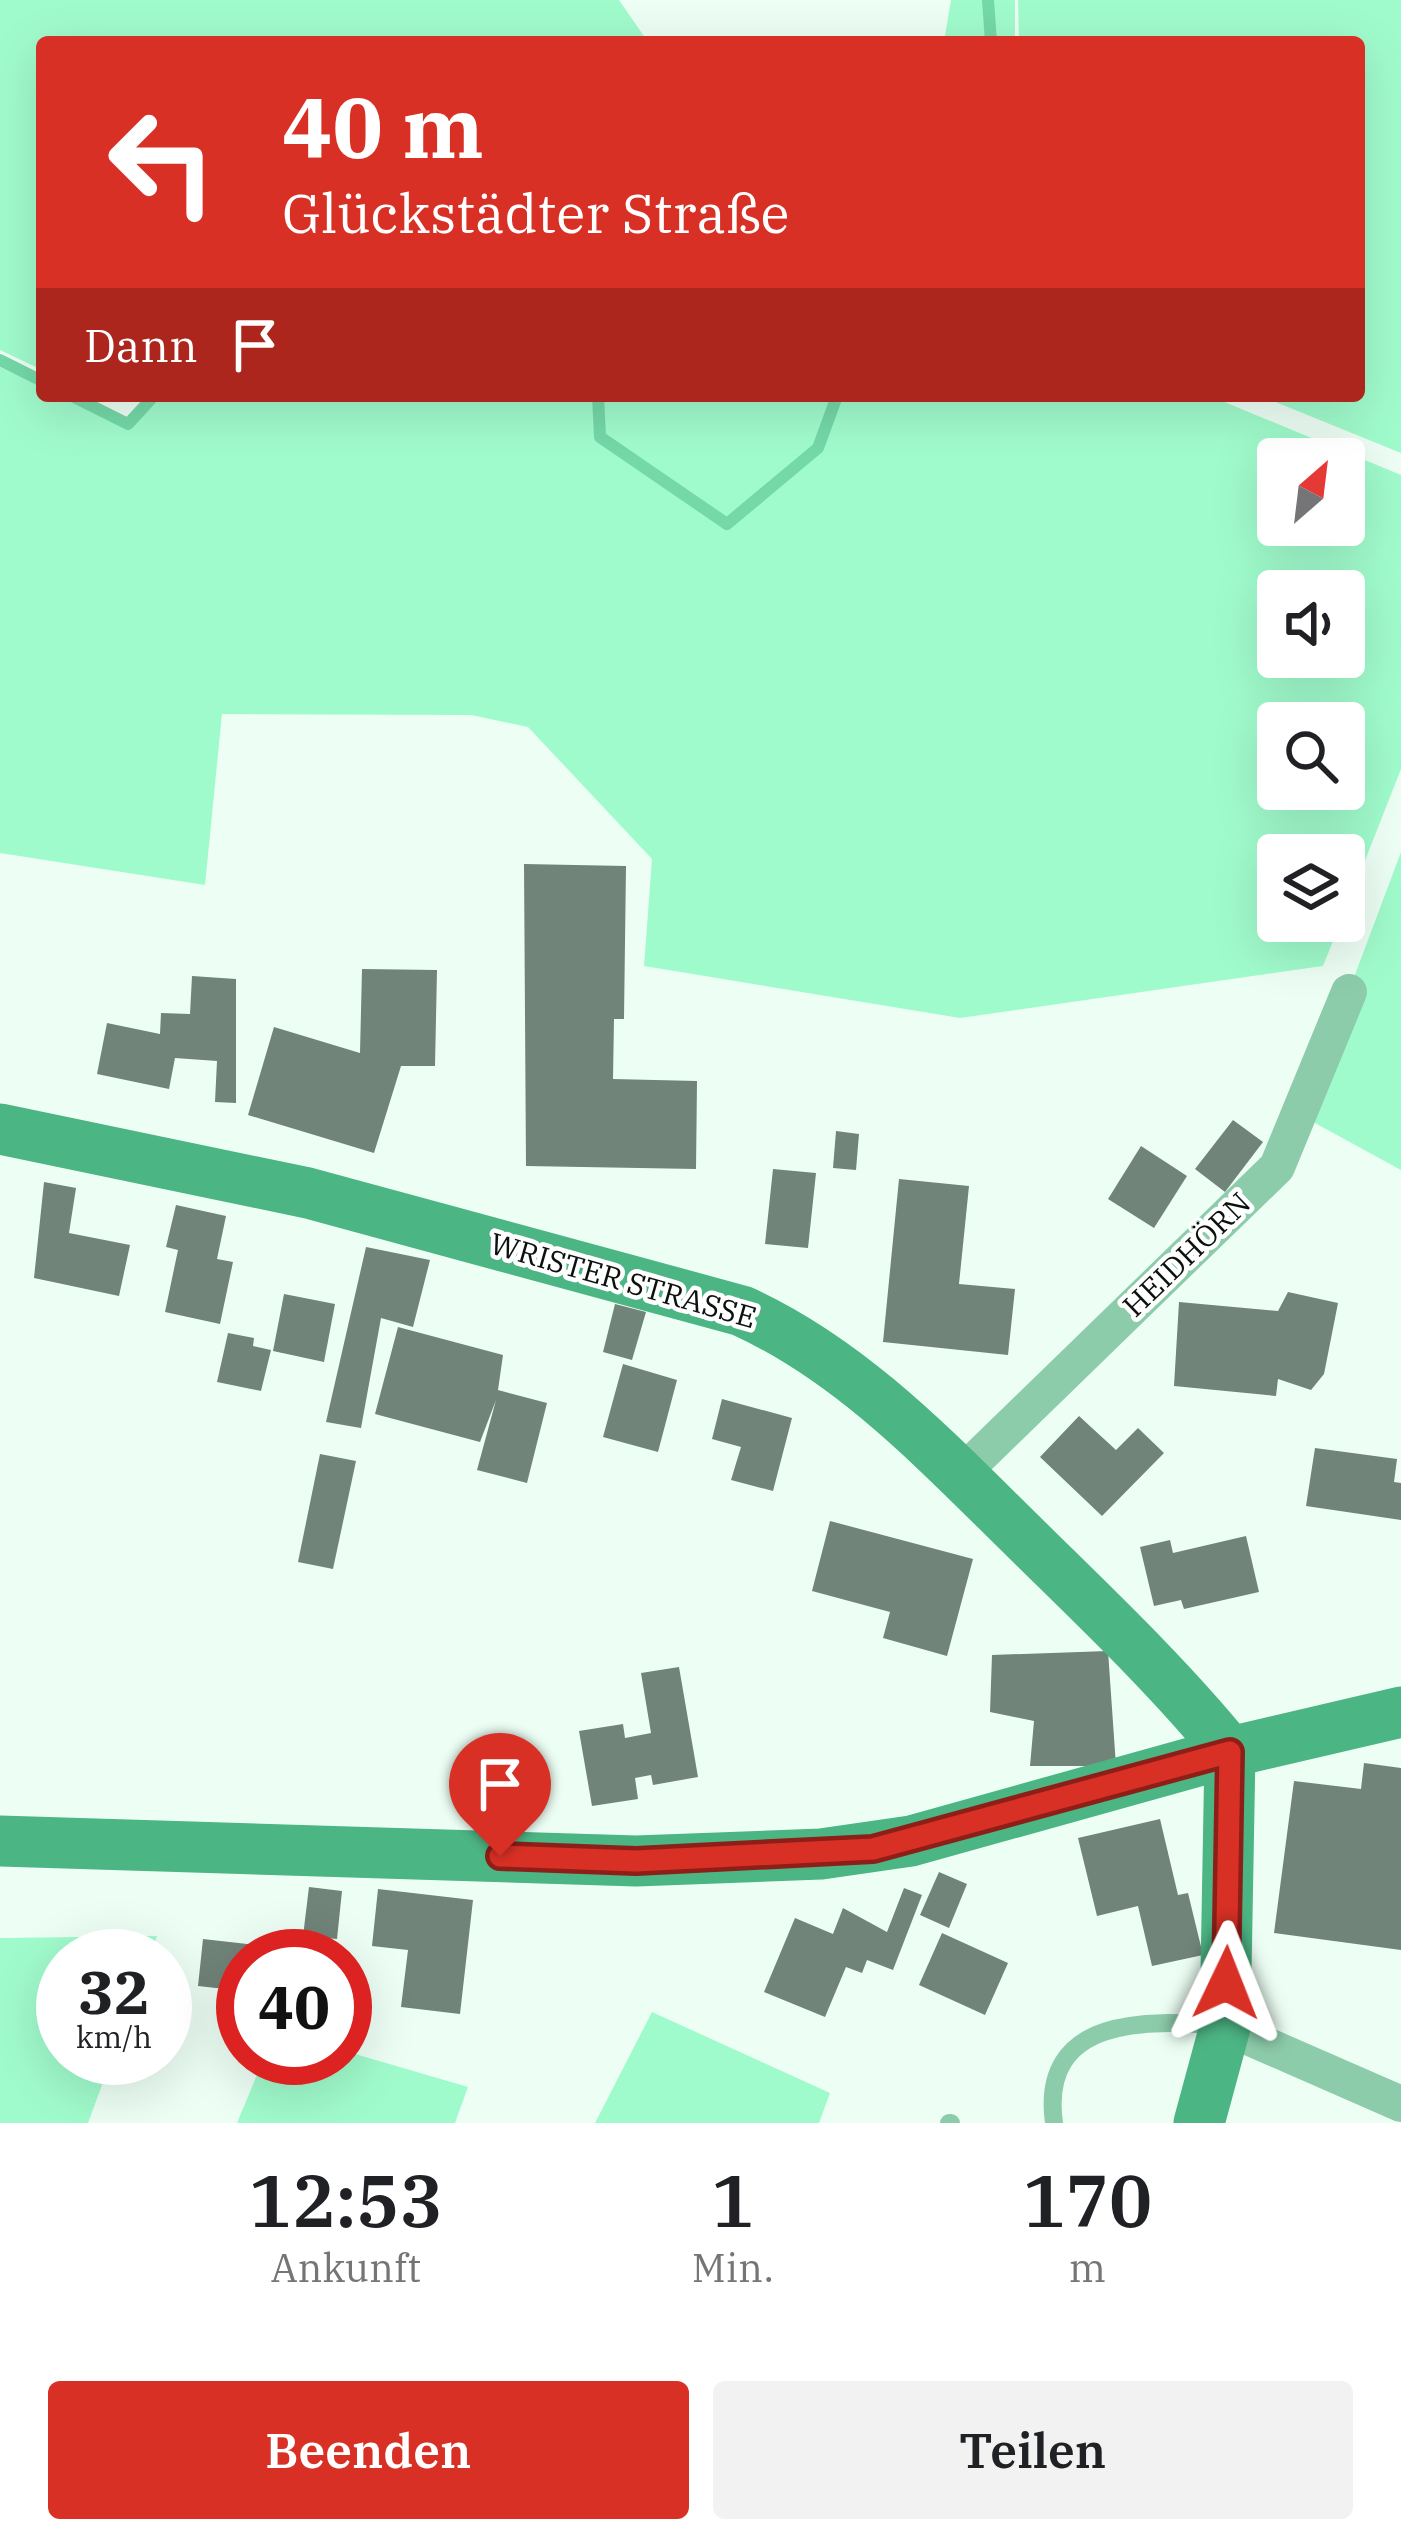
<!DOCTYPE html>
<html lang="de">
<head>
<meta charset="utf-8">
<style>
	body { margin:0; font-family:"IBM Plex Serif",serif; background:#f2f2f2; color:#202124; height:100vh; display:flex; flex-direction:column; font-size:45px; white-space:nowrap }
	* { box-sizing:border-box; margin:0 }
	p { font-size:39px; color:#757577 }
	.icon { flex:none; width:66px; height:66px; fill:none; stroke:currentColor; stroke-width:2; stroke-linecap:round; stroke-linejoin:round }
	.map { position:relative; height:2123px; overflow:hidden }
	.side { display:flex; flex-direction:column; background:#fff; flex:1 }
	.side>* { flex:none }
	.top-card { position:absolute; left:36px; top:36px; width:1329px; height:366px; border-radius:12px; box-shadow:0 12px 48px #0002; background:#d93025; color:#fff; overflow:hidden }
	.needle { width:78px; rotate:28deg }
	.tools { position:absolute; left:1257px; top:438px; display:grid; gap:24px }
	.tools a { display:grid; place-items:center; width:108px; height:108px; border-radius:12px; background:#fff; box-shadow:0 12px 48px #0002; font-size:60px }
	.speed { position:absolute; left:36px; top:1929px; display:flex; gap:24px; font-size:60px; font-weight:700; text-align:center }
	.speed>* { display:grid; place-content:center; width:156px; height:156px; border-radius:50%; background:#fff; box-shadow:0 12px 48px #0002; line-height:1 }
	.speed small { font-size:30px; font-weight:400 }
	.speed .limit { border:18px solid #d22; background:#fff; color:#111 }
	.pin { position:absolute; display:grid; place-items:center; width:102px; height:102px; color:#fff; margin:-123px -51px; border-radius:50% 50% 50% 0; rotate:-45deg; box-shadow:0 0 12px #0007 }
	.pin .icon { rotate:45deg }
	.me { position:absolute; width:132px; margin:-66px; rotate:2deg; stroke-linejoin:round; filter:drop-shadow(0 0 9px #0008) }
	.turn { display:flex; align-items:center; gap:42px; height:252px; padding:0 48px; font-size:54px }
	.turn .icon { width:156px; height:156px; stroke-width:2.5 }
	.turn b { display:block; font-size:84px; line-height:102px }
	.then { display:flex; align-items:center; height:114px; padding:0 48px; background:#0003; gap:24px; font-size:45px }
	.eta { display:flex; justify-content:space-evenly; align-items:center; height:204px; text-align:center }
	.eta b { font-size:72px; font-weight:600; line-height:84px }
	.primary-button { display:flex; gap:24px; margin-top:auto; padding:24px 48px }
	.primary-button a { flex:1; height:138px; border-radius:12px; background:#d93025; color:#fff; font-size:48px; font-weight:600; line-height:138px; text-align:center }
	.primary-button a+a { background:#f2f2f2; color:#202124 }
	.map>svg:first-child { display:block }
	.green { fill:#a0fbcc; fill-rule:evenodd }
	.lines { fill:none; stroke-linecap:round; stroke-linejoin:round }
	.stream { stroke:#74d8a7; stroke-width:12 }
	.building { fill:#718479 }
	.lane { stroke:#8dccab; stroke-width:18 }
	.street { stroke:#8dccab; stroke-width:36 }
	.secondary { stroke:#4cb584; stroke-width:51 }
	.route-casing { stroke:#8d1f18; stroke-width:30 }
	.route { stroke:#d93025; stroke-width:21 }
	.labels { text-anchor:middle; stroke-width:9; stroke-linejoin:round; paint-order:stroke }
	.street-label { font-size:30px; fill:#0b120e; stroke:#fff }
</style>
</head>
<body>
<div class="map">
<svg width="1401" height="2123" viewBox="0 0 1401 2123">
	<rect width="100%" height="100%" fill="#edfff5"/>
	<g class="green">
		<polygon points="0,0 619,0 648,42 42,42 42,370 0,350"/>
		<polygon points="951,0 1015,0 1015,42 944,42"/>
		<polygon points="1018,0 1401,0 1401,453 1261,396 1359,396 1359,42 1019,42"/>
		<path d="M0 367 42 387V396H60L130 429 163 396H1210L1401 475V769L1344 914V855H1278V921H1341L1323 966 960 1018 644 966 652 859 528 727 471 715 222 714 205 885 0 853ZM1344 459V525H1278V459ZM1344 591V657H1278V591ZM1344 723V789H1278V723Z"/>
		<polygon points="1401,852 1401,1170 1302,1116"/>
		<polygon points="157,1936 150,1956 63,1956 63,2058 112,2058 88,2123 0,2123 0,1938"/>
		<polygon points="652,2012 830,2093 819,2123 595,2123"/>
		<polygon points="345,2051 468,2087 455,2123 237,2123 264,2058 345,2058"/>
	</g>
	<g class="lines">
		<g class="stream">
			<polyline points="988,0 991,42"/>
			<polyline points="0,360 42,381"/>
			<polyline points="72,396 128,424 154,396"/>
			<polyline points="598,396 600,437 727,524 818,448 837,396"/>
		</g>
	</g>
	<g class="building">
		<polygon points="524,864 626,866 624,1019 614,1019 613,1079 697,1081 696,1169 526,1166"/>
		<polygon points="362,969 437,970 435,1066 401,1066 374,1153 248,1115 274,1027 360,1053"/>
		<polygon points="192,976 236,979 236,1103 215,1102 217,1061 175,1058 169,1089 97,1074 107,1023 160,1034 161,1013 190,1014"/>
		<polygon points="1233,1120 1263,1142 1225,1192 1195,1169"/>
		<polygon points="836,1131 859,1134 856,1170 833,1168"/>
		<polygon points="1141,1146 1187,1176 1154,1228 1108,1199"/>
		<polygon points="773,1169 816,1173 808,1248 765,1244"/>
		<polygon points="899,1179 969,1186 959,1284 1015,1289 1008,1355 883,1342"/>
		<polygon points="44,1182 76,1188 69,1233 130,1245 119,1296 34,1278"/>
		<polygon points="176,1205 226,1216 217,1259 233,1262 220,1324 165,1312 178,1250 166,1247"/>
		<polygon points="366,1247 430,1260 413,1327 381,1318 361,1428 326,1422"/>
		<polygon points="1288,1292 1338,1303 1324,1374 1311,1390 1278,1379 1276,1396 1174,1386 1179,1302 1278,1311"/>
		<polygon points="284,1294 335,1304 324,1362 273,1351"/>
		<polygon points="615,1304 646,1312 632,1360 603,1352"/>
		<polygon points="398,1327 503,1355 498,1390 547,1403 527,1483 477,1470 496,1400 480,1442 375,1414"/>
		<polygon points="228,1333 254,1338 253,1346 271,1350 261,1391 217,1382"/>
		<polygon points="623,1364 677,1380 658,1452 603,1437"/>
		<polygon points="722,1399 792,1418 773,1491 731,1480 741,1447 712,1439"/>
		<polygon points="1079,1416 1116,1450 1138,1428 1164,1453 1102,1516 1040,1457"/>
		<polygon points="1315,1448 1397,1459 1394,1482 1401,1483 1401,1520 1306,1506"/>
		<polygon points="320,1454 356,1461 333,1569 298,1562"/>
		<polygon points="830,1521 973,1559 947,1656 883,1638 890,1612 812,1591"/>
		<polygon points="1246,1536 1259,1592 1184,1609 1181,1600 1154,1606 1140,1547 1170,1540 1173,1553"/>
		<polygon points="1108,1651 1116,1766 1030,1766 1034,1721 990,1712 992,1655"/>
		<polygon points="679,1667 698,1777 653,1785 651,1775 635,1778 638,1799 592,1806 579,1731 623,1724 625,1738 651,1733 641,1673"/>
		<polygon points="1364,1763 1401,1768 1401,1950 1274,1933 1294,1781 1361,1789"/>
		<polygon points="1160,1819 1178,1895 1188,1893 1203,1955 1152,1966 1138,1906 1097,1916 1078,1838"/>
		<polygon points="939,1872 967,1884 949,1928 920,1915"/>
		<polygon points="309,1887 342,1891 337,1939 303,1936"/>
		<polygon points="904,1888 922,1895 893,1970 867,1960 862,1973 846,1967 825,2017 764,1992 795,1918 833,1934 843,1908 887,1932"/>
		<polygon points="378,1889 473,1900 460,2014 401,2007 408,1950 372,1946"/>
		<polygon points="942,1933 1008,1963 985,2015 919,1985"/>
		<polygon points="203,1939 256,1945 255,1956 243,1956 243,1991 198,1986"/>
	</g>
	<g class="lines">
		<g class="lane">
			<polyline points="949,2123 951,2123"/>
			<path d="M1054 2123C1039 2016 1148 2019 1221 2026"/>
		</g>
		<g class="street">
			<polyline points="960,1475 1277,1167 1349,992"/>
			<polyline points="1225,2027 1401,2104"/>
		</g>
		<g class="secondary">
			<path d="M0 1129 308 1193 742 1311C854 1362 939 1454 1027 1540 1097 1609 1168 1676 1230 1752"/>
			<polyline points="0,1841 636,1861 821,1854 911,1841 1230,1752 1401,1712"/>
			<polyline points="1199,2123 1225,2027 1230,1752"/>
		</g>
	</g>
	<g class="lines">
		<defs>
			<polyline id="route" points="500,1856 636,1861 873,1849 1230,1752 1226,1983"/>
		</defs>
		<use href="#route" class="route-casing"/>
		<use href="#route" class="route"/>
	</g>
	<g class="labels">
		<g class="street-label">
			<text transform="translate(1187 1255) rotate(-44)" y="10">HEIDHÖRN</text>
			<text transform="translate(623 1281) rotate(16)" y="10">WRISTER STRASSE</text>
		</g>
	</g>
</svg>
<div class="tools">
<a><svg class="needle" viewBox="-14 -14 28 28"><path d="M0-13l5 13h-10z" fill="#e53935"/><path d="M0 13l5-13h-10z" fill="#757577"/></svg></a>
<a><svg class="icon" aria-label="sound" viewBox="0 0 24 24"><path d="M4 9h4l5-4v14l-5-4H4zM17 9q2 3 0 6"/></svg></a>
<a><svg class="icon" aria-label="search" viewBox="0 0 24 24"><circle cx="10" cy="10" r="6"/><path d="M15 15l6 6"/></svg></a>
<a><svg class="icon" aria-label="layers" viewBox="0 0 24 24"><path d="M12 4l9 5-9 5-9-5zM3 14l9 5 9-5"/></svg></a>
</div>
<div class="speed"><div>32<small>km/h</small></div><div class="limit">40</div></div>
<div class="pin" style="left:500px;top:1856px;background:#d93025"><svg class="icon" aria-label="arrive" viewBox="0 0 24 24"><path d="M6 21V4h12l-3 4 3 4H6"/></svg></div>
<svg class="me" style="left:1226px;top:1983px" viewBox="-20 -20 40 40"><path d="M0-17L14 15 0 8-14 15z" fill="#d93025" stroke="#fff" stroke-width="4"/></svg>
<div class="top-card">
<div class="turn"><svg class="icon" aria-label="left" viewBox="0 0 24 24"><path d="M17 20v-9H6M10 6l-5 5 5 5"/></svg><div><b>40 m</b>Glückstädter Straße</div></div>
<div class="then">Dann<svg class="icon" aria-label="arrive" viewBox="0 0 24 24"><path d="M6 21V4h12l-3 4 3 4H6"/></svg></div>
</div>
</div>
<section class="side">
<div class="eta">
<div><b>12:53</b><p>Ankunft</p></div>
<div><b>1</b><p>Min.</p></div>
<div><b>170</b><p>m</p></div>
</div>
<div class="primary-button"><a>Beenden</a><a>Teilen</a></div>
</section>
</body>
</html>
